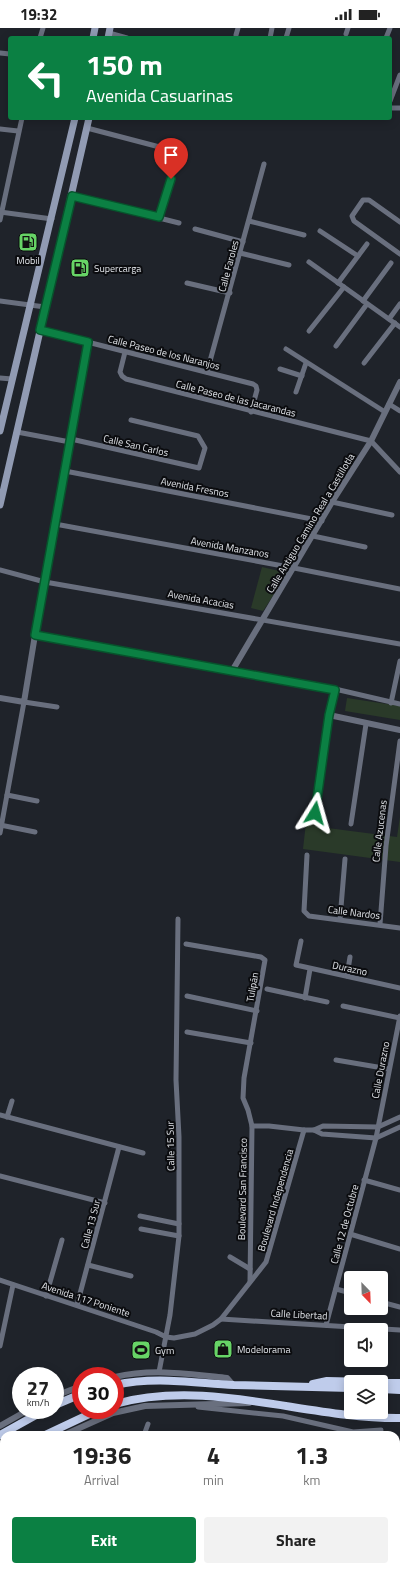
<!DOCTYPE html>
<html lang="en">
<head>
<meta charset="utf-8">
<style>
	body { margin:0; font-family:"Titillium Web",sans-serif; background:#f2f2f2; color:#222; height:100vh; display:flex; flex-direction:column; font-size:15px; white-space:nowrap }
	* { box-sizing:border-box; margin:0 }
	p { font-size:13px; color:#767676 }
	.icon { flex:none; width:22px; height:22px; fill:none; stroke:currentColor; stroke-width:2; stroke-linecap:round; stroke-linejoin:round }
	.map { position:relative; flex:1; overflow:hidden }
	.panel { position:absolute; left:0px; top:1403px; width:400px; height:140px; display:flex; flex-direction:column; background:#fff; border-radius:12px 12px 0 0; box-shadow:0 2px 10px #0003 }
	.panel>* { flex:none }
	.guide { position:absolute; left:8px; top:8px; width:384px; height:84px; border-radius:4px; box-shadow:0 2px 10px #0003; background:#0b8043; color:#fff; overflow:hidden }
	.needle { width:26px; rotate:157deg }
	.buttons { position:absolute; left:344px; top:1243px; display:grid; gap:8px }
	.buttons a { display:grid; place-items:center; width:44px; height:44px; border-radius:4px; background:#fff; box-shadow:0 2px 10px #0003; font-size:20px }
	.speed { position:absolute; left:12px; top:1339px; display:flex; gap:8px; font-size:20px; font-weight:700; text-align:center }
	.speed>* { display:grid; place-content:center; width:52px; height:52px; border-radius:50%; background:#fff; box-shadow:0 2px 10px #0003; line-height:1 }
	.speed small { font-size:10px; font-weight:400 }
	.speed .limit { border:6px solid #d22; background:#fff; color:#111 }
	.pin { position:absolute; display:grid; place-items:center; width:34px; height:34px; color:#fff; margin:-41px -17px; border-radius:50% 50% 50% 0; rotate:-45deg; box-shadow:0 0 4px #0007 }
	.pin .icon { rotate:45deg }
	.me { position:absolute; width:44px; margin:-22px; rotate:8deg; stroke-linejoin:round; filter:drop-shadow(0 0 3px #0008) }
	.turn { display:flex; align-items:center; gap:14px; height:84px; padding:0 12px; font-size:18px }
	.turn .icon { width:52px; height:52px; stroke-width:2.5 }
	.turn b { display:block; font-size:28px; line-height:34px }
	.eta { display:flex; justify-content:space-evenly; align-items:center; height:68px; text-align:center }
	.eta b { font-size:24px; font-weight:700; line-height:28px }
	.cta { display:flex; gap:8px; margin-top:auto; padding:8px 12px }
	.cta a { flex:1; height:46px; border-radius:4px; background:#0b8043; color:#fff; font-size:16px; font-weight:700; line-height:46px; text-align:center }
	.cta a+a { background:#f2f2f2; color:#222 }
	.status { display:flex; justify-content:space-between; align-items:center; height:28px; padding:0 20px; background:#fff; direction:ltr }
	.status svg { height:11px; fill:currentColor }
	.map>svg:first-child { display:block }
	.green { fill:#2a3a29 }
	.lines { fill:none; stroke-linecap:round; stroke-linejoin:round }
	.minor { stroke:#696f7e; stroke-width:5 }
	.tertiary { stroke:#696f7e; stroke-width:6 }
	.secondary { stroke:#919bb3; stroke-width:7 }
	.trunk { stroke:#bfcceb; stroke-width:8 }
	.route-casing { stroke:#07532c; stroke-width:10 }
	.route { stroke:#0b8043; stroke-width:7 }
	.labels { text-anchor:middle; stroke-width:4; stroke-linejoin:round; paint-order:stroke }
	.poi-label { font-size:10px; fill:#e2e5ea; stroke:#0b0c0f; text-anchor:start }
	.street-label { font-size:10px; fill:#e2e5ea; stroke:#0b0c0f }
</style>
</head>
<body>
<div class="status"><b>19:32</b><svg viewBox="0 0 49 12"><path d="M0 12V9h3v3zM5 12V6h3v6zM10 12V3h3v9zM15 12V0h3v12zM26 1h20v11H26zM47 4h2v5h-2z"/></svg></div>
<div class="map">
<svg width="400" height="1543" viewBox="0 0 400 1543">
	<rect width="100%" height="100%" fill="#1f232a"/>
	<g class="green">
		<polygon points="262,539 288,545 263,583 251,580"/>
		<polygon points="347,670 400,678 400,692 345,683"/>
		<polygon points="307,786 321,788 320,799 397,809 400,789 400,834 303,821"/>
	</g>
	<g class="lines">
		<g class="minor">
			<polyline points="109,5 127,10"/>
			<polyline points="346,6 348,0"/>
			<polyline points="236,7 238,0"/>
			<polyline points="40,10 43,0"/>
			<polyline points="270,10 272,0"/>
			<polyline points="286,10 289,0"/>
			<polyline points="386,10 390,0"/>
			<polyline points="0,25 10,26"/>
			<polyline points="390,73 400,47"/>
			<polyline points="390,80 400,80"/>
			<polyline points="87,100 171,122"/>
			<polyline points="0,101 18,103"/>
			<polyline points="72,168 179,195"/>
			<polyline points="0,184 52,191"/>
			<polyline points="159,189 171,151"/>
			<polyline points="0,192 22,90"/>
			<polyline points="249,193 304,207"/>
			<polyline points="400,194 369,172 363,172 352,188 354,193 400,226"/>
			<polyline points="195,201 243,214"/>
			<polyline points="320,203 358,228"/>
			<polyline points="240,225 289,237"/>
			<polyline points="309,234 400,299"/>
			<polyline points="187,255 230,265"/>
			<polyline points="338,255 367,216"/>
			<polyline points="0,273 45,279"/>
			<polyline points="363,273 391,235"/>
			<polyline points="389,291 400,276"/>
			<polyline points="40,302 253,356 256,358 257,362 251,384"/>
			<polyline points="309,303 344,259"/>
			<polyline points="336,318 367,276"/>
			<polyline points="286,321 385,384"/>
			<polyline points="125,324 120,344 122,348 126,351 371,413 400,444"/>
			<polyline points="364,335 395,295"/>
			<polyline points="280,341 302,348"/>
			<polyline points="207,344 264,136"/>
			<polyline points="0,350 12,351"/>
			<polyline points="296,364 306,335"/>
			<polyline points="389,376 400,383"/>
			<polyline points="17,404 70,414"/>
			<polyline points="71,411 199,440 205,420 198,408 131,392"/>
			<polyline points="65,443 322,493"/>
			<polyline points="332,474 392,487"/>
			<polyline points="55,496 294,540 400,561"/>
			<polyline points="313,508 365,519"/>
			<polyline points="0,542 45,554 400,616"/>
			<polyline points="35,607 88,314"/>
			<polyline points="335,661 400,676"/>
			<polyline points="391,675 400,633"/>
			<polyline points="7,767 37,773"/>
			<polyline points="315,785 329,687"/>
			<polyline points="351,796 366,696"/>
			<polyline points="0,797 35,804"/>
			<polyline points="0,805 24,674 57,679"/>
			<polyline points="307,827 304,883 309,888 400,900"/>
			<polyline points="340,891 345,831"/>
			<polyline points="380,896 386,818 400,713"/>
			<polyline points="301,913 296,937 400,960"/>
			<polyline points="186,916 261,929 265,932 244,1050 243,1070 248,1082 252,1098 250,1254"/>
			<polyline points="347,948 350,929"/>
			<polyline points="267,961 327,974"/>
			<polyline points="187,968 257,983"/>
			<polyline points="305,970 310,941"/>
			<polyline points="343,978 400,990"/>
			<polyline points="187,1004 251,1015"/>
			<polyline points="336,1032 389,1041"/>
			<polyline points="0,1087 143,1125"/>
			<polyline points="7,1089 12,1073"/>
			<polyline points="252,1098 269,1098 304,1102 314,1102 323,1098 378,1099 400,1089"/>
			<polyline points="314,1102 322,1106 376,1110 400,1099"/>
			<polyline points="0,1148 105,1175"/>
			<polyline points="364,1152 400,1162"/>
			<polyline points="140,1188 179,1196"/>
			<polyline points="141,1201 179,1208"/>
			<polyline points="350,1206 400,1221"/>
			<polyline points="230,1229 250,1241"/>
			<polyline points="88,1237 131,1248"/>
			<polyline points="0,1252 156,1304 166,1309 174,1310 195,1306 213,1297 221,1291 266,1234 304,1102"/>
			<polyline points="336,1261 351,1265"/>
			<polyline points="46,1268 62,1212"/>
			<polyline points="381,1274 400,1279"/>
			<polyline points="77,1277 119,1119"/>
			<polyline points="221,1291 400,1302"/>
			<polyline points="326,1297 376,1110 400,988"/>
			<polyline points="0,1318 13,1257"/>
			<polyline points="159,1344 170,1287 179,1208 179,1109 176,1052 178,891"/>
			<polyline points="198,1379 283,1388 353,1404 381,1402"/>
			<polyline points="144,1407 148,1396"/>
			<polyline points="396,1468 400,1468"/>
			<polyline points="0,1506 4,1501"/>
			<polyline points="0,1525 4,1526"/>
			<polyline points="42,1539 48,1541 52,1539"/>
			<polyline points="374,1539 400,1542"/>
			<polyline points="61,1541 70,1543"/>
			<polyline points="107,1543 108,1539"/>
			<polyline points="215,1543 216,1539"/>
			<polyline points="306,1543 307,1539"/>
		</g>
		<g class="tertiary">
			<polyline points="232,643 332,474 371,413 400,354"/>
			<polyline points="0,670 24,674 35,607 335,661 329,687 400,702"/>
			<path d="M115 1349C152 1340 190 1346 227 1350L233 1357"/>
			<polyline points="55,1368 81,1358"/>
			<polyline points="0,1398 28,1382"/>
			<polyline points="64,1407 113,1385 145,1378 249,1375"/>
			<polyline points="0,1442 4,1440"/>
		</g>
		<g class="secondary">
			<polyline points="93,10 95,0"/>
			<polyline points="108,10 110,0"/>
			<polyline points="0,403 75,90"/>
			<polyline points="0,477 89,90"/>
		</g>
		<g class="trunk">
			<polyline points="381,1355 400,1355"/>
			<polyline points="313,1356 327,1353 370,1354"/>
			<path d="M115 1357C155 1348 194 1355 234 1357 273 1358 312 1359 351 1360"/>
			<polyline points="381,1361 400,1362"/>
			<path d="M115 1376C209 1350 306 1391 400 1390"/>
			<polyline points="55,1377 81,1366"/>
			<polyline points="0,1407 45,1382"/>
			<polyline points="45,1407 98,1382"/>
			<polyline points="0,1432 4,1430"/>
		</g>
	</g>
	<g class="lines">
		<defs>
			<polyline id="route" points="171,151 159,189 72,168 40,302 88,314 35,607 335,662 329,687 315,785"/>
		</defs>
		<use href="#route" class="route-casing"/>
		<use href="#route" class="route"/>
	</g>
	<defs>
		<symbol id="fuel-square" viewBox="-11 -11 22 22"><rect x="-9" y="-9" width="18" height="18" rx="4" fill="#67d466" stroke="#0b0c0f"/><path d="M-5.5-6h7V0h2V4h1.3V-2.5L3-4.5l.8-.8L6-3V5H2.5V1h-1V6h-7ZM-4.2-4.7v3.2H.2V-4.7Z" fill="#111"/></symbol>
		<symbol id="shop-square" viewBox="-11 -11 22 22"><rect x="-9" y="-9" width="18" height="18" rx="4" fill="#67d466" stroke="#0b0c0f"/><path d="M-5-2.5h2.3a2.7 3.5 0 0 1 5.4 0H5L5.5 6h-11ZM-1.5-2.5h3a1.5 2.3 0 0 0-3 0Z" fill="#111"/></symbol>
		<symbol id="stadium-square" viewBox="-11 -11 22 22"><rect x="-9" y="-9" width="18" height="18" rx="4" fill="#67d466" stroke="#0b0c0f"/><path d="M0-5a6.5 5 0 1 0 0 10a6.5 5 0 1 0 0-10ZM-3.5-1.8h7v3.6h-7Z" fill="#111"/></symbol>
	</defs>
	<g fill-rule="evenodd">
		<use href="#fuel-square" x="17" y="203" width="22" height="22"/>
		<use href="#fuel-square" x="69" y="229" width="22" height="22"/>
		<use href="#shop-square" x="212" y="1310" width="22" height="22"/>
		<use href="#stadium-square" x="130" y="1311" width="22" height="22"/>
	</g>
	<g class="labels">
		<g class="poi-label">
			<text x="28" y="236" text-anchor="middle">Mobil</text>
			<text x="94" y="244">Supercarga</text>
			<text x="237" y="1325">Modelorama</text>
			<text x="155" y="1326">Gym</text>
		</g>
		<g class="street-label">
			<text transform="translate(228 238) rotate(-75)" y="4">Calle Faroles</text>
			<text transform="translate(164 324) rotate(14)" y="4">Calle Paseo de los Naranjos</text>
			<text transform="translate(236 370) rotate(14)" y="4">Calle Paseo de las Jacarandas</text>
			<text transform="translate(136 417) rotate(13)" y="4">Calle San Carlos</text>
			<text transform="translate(195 459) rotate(11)" y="4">Avenida Fresnos</text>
			<text transform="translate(310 495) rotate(-59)" y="4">Calle Antiguo Camino Real a Castillotla</text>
			<text transform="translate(230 519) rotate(10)" y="4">Avenida Manzanos</text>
			<text transform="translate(201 571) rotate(10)" y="4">Avenida Acacias</text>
			<text transform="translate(379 803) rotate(-83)" y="4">Calle Azucenas</text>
			<text transform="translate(354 884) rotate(7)" y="4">Calle Nardos</text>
			<text transform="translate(350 940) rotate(12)" y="4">Durazno</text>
			<text transform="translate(252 959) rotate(-80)" y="4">Tulipán</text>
			<text transform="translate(380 1042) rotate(-79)" y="4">Calle Durazno</text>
			<text transform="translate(170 1118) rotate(-91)" y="4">Calle 15 Sur</text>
			<text transform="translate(242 1161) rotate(-89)" y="4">Boulevard San Francisco</text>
			<text transform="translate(275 1172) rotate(-74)" y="4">Boulevard Independencia</text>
			<text transform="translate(90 1196) rotate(-75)" y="4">Calle 13 Sur</text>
			<text transform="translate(344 1196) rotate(-75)" y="4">Calle 12 de Octubre</text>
			<text transform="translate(86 1271) rotate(18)" y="4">Avenida 117 Poniente</text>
			<text transform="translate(299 1286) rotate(3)" y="4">Calle Libertad</text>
		</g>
	</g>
</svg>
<div class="buttons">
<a><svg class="needle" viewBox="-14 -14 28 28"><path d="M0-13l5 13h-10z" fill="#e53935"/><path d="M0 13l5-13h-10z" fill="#767676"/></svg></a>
<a><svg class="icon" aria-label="sound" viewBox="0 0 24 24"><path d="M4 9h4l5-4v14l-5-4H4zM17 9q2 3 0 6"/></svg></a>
<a><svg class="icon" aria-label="layers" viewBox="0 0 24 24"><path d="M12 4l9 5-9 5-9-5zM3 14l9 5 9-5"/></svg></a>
</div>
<div class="speed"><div>27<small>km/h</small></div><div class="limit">30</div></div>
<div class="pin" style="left:171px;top:151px;background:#d93025"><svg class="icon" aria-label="arrive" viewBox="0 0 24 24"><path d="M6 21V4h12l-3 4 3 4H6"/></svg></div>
<svg class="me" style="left:315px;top:785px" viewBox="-20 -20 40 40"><path d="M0-17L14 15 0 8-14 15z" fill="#0b8043" stroke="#fff" stroke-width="4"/></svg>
<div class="guide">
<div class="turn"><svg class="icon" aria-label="left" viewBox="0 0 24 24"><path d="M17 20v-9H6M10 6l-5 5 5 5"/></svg><div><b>150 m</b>Avenida Casuarinas</div></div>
</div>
<section class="panel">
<div class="eta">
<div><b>19:36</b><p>Arrival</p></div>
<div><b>4</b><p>min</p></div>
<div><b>1.3</b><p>km</p></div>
</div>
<div class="cta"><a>Exit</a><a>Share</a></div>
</section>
</div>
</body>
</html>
